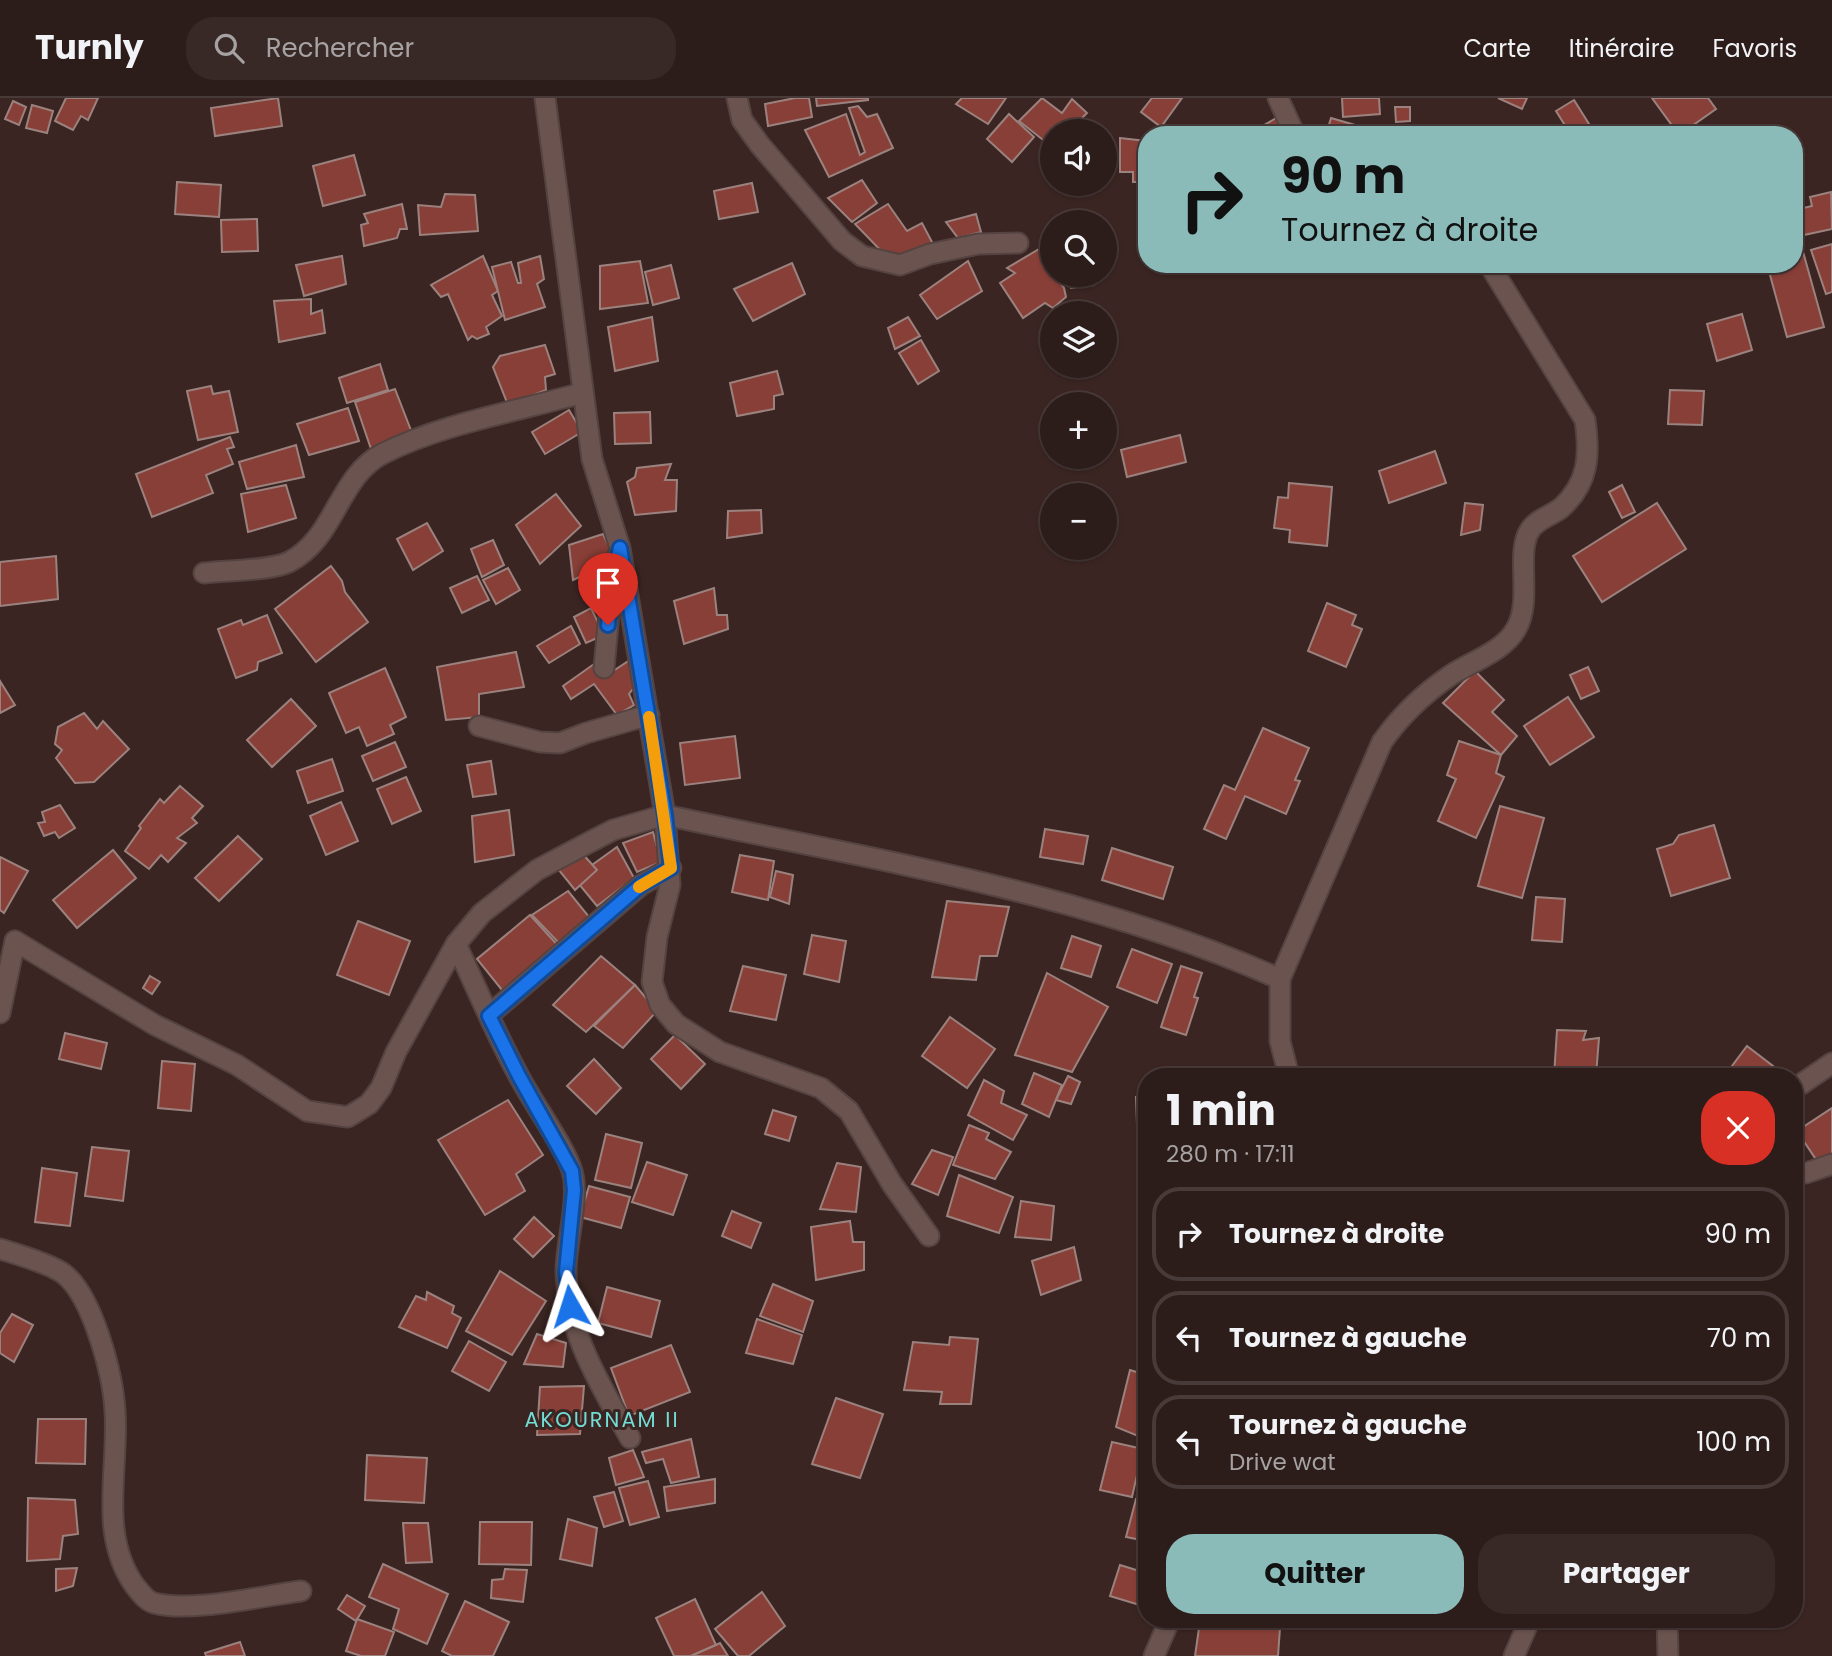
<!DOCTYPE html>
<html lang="fr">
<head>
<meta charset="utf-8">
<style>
	body { margin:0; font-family:Poppins,sans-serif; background:#382927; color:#f1f3f6; height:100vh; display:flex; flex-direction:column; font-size:26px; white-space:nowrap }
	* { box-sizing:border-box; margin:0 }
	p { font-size:23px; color:#a6a1a2 }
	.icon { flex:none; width:38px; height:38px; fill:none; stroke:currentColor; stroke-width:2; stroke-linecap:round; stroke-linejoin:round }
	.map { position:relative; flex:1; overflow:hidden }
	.drawer { position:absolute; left:1138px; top:970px; width:665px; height:560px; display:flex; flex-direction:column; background:#2c1c1a; border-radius:28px; box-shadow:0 2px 5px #0004,0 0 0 2px #483a39 }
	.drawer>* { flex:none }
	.hud { position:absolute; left:1138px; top:28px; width:665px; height:147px; border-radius:28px; box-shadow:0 2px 5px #0004,0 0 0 2px #483a39; background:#8bbbb9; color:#111; overflow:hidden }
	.controls { position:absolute; left:1040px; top:21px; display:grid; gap:14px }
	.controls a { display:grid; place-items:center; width:77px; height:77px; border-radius:50%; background:#2c1c1a; box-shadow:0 2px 5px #0004,0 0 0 2px #483a39; font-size:35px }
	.pin { position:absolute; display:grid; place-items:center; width:60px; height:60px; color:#fff; margin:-72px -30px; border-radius:50% 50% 50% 0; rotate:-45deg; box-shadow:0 0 7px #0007 }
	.pin .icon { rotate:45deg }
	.me { position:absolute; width:77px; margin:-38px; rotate:354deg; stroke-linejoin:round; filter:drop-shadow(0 0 5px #0008) }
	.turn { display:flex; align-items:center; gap:24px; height:147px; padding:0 28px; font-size:32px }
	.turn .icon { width:91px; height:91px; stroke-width:2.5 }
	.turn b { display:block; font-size:49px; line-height:60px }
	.round { display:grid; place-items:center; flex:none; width:74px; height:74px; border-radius:28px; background:#382927 }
	.headline { display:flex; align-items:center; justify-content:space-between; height:119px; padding:0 28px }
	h1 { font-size:42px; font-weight:700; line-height:52px }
	.action { display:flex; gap:14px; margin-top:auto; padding:14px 28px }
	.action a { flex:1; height:80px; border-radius:28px; background:#8bbbb9; color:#111; font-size:28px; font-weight:700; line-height:80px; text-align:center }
	.action a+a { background:#382927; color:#f1f3f6 }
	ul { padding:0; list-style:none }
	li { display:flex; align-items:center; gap:21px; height:94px; margin:0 14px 10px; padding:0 14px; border:4px solid #483a39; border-radius:28px }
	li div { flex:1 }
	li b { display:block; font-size:26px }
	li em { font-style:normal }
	header { display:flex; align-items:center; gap:42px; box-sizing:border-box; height:98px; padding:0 35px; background:#2c1c1a; border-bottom:2px solid #483a39 }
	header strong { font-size:33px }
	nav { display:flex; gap:38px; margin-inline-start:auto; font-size:24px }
	.search { width:490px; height:63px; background:#382927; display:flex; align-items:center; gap:18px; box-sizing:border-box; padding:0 24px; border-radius:28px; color:#a6a1a2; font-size:26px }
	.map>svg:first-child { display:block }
	.building { fill:#883f37; stroke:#9b827e; stroke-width:2 }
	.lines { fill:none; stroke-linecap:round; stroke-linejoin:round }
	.minor-casing { stroke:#544340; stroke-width:23 }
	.minor { stroke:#6b5450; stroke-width:19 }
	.route-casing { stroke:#114b97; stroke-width:18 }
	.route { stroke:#1a73e8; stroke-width:12 }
	.slow { stroke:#f59e0b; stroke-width:12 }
	.labels { text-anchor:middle; stroke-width:6; stroke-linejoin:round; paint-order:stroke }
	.quarter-label { font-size:21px; letter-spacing:2px; fill:#72ddd5; stroke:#3a2522 }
</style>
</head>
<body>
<header>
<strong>Turnly</strong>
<div class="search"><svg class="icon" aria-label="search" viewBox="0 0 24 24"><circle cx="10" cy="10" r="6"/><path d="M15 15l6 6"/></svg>Rechercher</div>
<nav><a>Carte</a><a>Itinéraire</a><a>Favoris</a></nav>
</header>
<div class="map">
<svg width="1832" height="1558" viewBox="0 0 1832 1558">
	<rect width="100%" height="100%" fill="#3a2522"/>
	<g class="building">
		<polygon points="66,0 98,0 88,22 81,18 73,32 55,23"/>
		<polygon points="278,0 282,28 215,38 211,10"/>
		<polygon points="795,0 809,0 812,19 768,28 765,6"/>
		<polygon points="816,0 868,0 868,2 817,8"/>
		<polygon points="962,0 1006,0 988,26 956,6"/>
		<polygon points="1042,0 1062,15 1072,1 1087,15 1075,27 1078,33 1052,33 1052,49 1019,23"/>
		<polygon points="1152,0 1182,0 1161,29 1141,14"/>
		<polygon points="1342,0 1379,0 1380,16 1343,19"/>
		<polygon points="1498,0 1527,0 1522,11"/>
		<polygon points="1652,0 1708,0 1716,11 1679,37"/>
		<polygon points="1574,2 1589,26 1571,37 1556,13"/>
		<polygon points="13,3 26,9 19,27 5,21"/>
		<polygon points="32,7 53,13 47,35 26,30"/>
		<polygon points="858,8 867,19 877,16 893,50 829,79 805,32 846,16 860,57 865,54 849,10"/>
		<polygon points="1395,9 1410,9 1410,23 1396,24"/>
		<polygon points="1009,16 1034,39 1012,64 987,41"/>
		<polygon points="1278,19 1290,37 1249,36"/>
		<polygon points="1331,20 1379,34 1378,37 1326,37"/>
		<polygon points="1120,40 1146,43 1146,84 1133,84 1133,74 1120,74"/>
		<polygon points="354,57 365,97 323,108 313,68"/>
		<polygon points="1795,57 1798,71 1803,79 1794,86"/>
		<polygon points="862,82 877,105 852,124 828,100"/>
		<polygon points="177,84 221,87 219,119 175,116"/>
		<polygon points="752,85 758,114 719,121 714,93"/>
		<polygon points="1831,94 1832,131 1804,137 1799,111 1812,108 1810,99"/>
		<polygon points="445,96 475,97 478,133 420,137 418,107 441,109"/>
		<polygon points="402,106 407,131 400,131 397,140 364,148 361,127 368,125 364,116"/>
		<polygon points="888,106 907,133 922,125 933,146 888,160 855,126"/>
		<polygon points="976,116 981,134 958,140 946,124"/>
		<polygon points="257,121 258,153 222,154 221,122"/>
		<polygon points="1832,146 1832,194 1826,196 1811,152"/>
		<polygon points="1802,150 1824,229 1787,239 1767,166 1794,166 1794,152"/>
		<polygon points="1039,151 1052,171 1052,177 1055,177 1064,190 1066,199 1053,210 1045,205 1023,220 1000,185 1015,175 1007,170"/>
		<polygon points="342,158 346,186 304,198 296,167"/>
		<polygon points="483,158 498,193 492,197 502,218 486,229 489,236 477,241 472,238 468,242 448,196 441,199 431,187"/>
		<polygon points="540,158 544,181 537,186 545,209 505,222 492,169 511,164 518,185 521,185 518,165"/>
		<polygon points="640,163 648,205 600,211 600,168"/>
		<polygon points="968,163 982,193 937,221 920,197"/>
		<polygon points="792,165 805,196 753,223 734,191"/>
		<polygon points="671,167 679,200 653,207 645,174"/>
		<polygon points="1062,177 1104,177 1094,187 1071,190"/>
		<polygon points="311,201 311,216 322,212 325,235 279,244 274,203"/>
		<polygon points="1742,216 1752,252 1717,263 1707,226"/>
		<polygon points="652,219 658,263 615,273 608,229"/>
		<polygon points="908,219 920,238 895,251 888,230"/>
		<polygon points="921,242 939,273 918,286 899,255"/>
		<polygon points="545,247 555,276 545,279 546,292 508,307 493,269 500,258"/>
		<polygon points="380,266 388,292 347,305 339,280"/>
		<polygon points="777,273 783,296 774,298 774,311 737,318 730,285"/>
		<polygon points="211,288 213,296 229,293 238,334 198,342 187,293"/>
		<polygon points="395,291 412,335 371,351 355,304"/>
		<polygon points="1670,292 1704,293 1702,327 1668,326"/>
		<polygon points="348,310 359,343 309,357 297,326"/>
		<polygon points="569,312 582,334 545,356 532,334"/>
		<polygon points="650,314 651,345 615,346 614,315"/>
		<polygon points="1180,337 1186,364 1127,379 1121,352"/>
		<polygon points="230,339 234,349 227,351 233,366 206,377 213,395 152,419 136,376"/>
		<polygon points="296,347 304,379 247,391 239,364"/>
		<polygon points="1435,353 1446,385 1389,405 1379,373"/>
		<polygon points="671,366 665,382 677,382 676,413 635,417 627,384 635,379 637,370"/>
		<polygon points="1289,385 1332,389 1327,448 1289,444 1290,432 1274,430 1278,399 1288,400"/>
		<polygon points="286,387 296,420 248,434 241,396"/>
		<polygon points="1622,387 1635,414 1622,420 1609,394"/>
		<polygon points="556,396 581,428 540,466 516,427"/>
		<polygon points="1465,405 1483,407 1480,432 1461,437"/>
		<polygon points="1657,405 1686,451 1602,504 1573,458"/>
		<polygon points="761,412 762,435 727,440 728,413"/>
		<polygon points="427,425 443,453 413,472 397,441"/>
		<polygon points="603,436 616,463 573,482 569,447"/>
		<polygon points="493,442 504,467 482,479 471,451"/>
		<polygon points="56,458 58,501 0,508 0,464"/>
		<polygon points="331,468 342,483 345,494 368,524 316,564 275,511"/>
		<polygon points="508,470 520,492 496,506 483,482"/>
		<polygon points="477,478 489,502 462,515 450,490"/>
		<polygon points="714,490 717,517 727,517 728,531 684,546 674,503"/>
		<polygon points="1327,505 1356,517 1352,527 1362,531 1346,569 1308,553"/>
		<polygon points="591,510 604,537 586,545 574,519"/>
		<polygon points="267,517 282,555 258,564 257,572 236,580 218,531 241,522 243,527"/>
		<polygon points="571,528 580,546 549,565 537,548"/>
		<polygon points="516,554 524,589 479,596 479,619 446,622 437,569"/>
		<polygon points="630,562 640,582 629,596 634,607 617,617 594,586 571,601 563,588 594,566 604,579"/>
		<polygon points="1588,569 1599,593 1581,601 1570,577"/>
		<polygon points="385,570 406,619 390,627 394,636 367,648 359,629 346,635 329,595"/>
		<polygon points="1475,573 1504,602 1492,614 1517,638 1501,657 1443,605"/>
		<polygon points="0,583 15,607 0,615"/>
		<polygon points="1568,599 1594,639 1550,667 1524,628"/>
		<polygon points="291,601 316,628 272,669 247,642"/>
		<polygon points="84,615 97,631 103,623 129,651 94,684 75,685 56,660 62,652 55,646 58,629"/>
		<polygon points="1263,630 1309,650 1295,682 1300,683 1286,716 1245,698 1226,741 1204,731 1224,687 1235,692"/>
		<polygon points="735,638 740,680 685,687 680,645"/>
		<polygon points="1459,643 1501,657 1496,675 1504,679 1476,740 1438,723 1456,681 1447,677"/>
		<polygon points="395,644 406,669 373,683 362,658"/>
		<polygon points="332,661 343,693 308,705 297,673"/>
		<polygon points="491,663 496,696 473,699 467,667"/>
		<polygon points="406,679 421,713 392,726 377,691"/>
		<polygon points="180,688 203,708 192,720 197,725 177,740 186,745 168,764 161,757 149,771 125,753 141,730 139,728 160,701 164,705"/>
		<polygon points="341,704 358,743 326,757 310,718"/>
		<polygon points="60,707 75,730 59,740 55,734 44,738 38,725 45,724 42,714"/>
		<polygon points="1500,708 1544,720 1522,800 1478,788"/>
		<polygon points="509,712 514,757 475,764 472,718"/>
		<polygon points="1714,727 1730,780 1671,798 1657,751 1673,746 1679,737"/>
		<polygon points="1045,731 1088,738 1083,766 1040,759"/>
		<polygon points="653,734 661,764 637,774 623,745"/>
		<polygon points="238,738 262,761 219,803 195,780"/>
		<polygon points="617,749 634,780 597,808 574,780"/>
		<polygon points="1112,750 1173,769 1163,801 1102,782"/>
		<polygon points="113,752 136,780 77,830 53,802"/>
		<polygon points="581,754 597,772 575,792 558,771"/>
		<polygon points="740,757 774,763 768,802 732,794"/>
		<polygon points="0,759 28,773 4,815 0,812"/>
		<polygon points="776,773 793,777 789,806 770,799"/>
		<polygon points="568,793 590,820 559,845 532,817"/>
		<polygon points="1536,799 1565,801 1562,844 1532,842"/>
		<polygon points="947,803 1009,809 997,858 980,858 976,882 932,879"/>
		<polygon points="530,817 562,852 506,897 477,861"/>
		<polygon points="358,823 410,843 389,897 337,877"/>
		<polygon points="812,837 846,843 839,884 804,876"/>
		<polygon points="1072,838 1101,848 1091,879 1061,870"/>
		<polygon points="1132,851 1172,866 1157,905 1117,889"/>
		<polygon points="601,858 635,887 586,934 553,907"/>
		<polygon points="743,868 786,877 776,922 730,913"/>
		<polygon points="1181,868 1202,875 1194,899 1198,900 1186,937 1161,929"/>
		<polygon points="1047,875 1108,909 1072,974 1015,957"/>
		<polygon points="150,878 160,884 152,896 143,890"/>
		<polygon points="635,887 657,913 623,950 594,928"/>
		<polygon points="950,919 995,951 967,990 922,958"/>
		<polygon points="1557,932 1586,933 1583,942 1599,940 1596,978 1554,978"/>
		<polygon points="65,935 107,945 101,971 59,961"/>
		<polygon points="675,937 705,966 681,991 651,961"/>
		<polygon points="1747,948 1773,968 1765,978 1729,978 1726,976"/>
		<polygon points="594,961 621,990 596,1016 567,988"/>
		<polygon points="162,963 195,966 191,1013 158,1010"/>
		<polygon points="1034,975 1062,987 1049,1019 1022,1006"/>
		<polygon points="1068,978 1080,984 1071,1006 1056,1002"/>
		<polygon points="984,982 1004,993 1001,1005 1027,1017 1013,1042 968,1017"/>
		<polygon points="1136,999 1146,1000 1146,1027 1137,1026"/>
		<polygon points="508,1002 543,1057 516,1076 525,1093 485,1117 438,1042"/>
		<polygon points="1832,1010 1832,1057 1819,1066 1797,1033"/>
		<polygon points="773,1012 796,1019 789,1043 765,1036"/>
		<polygon points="969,1027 989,1035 986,1041 1011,1054 995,1081 953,1067"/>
		<polygon points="606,1036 642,1045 631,1090 595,1082"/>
		<polygon points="92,1049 129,1053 123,1103 85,1098"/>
		<polygon points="932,1052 953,1059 938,1097 912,1086"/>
		<polygon points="647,1064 687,1077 673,1117 632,1104"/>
		<polygon points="837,1065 861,1069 856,1114 820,1111"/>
		<polygon points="42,1070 77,1075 70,1128 35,1124"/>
		<polygon points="959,1077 1013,1099 999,1135 947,1118"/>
		<polygon points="589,1088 630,1099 621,1130 580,1119"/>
		<polygon points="1021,1103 1054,1108 1051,1142 1015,1139"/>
		<polygon points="732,1113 761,1125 751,1150 722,1138"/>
		<polygon points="534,1119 554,1138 533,1159 514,1141"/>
		<polygon points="850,1123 853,1144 864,1144 864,1172 816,1182 811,1129"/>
		<polygon points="1074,1149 1081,1182 1041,1197 1032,1163"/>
		<polygon points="500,1173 546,1203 512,1257 466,1233"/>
		<polygon points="773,1186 813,1203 803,1234 760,1218"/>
		<polygon points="607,1189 660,1203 651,1239 598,1225"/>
		<polygon points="427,1194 454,1208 452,1215 461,1220 447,1250 399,1229 416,1198 426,1202"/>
		<polygon points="12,1216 33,1227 14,1264 0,1255 0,1235"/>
		<polygon points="757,1221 802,1237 793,1266 746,1255"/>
		<polygon points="537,1236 566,1245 563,1269 524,1266"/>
		<polygon points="950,1239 978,1241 971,1306 940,1306 942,1294 904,1292 913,1244 949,1247"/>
		<polygon points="469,1243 506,1264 489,1293 452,1273"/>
		<polygon points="671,1247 690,1294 629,1318 611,1270"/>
		<polygon points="1130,1272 1146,1277 1146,1303 1138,1338 1116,1329"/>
		<polygon points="584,1288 580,1336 537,1337 540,1289"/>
		<polygon points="836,1300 883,1316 860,1380 812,1366"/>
		<polygon points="38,1321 86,1321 85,1366 36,1365"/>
		<polygon points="691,1341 699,1379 671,1385 663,1361 646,1365 642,1354"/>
		<polygon points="1112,1344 1143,1351 1132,1399 1100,1392"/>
		<polygon points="633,1352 644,1379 616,1387 609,1360"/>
		<polygon points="367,1357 427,1360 424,1405 365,1402"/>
		<polygon points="1146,1365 1146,1400 1137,1397"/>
		<polygon points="715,1381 715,1405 667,1413 664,1389"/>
		<polygon points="648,1383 659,1419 630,1427 619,1390"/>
		<polygon points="614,1394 623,1423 604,1429 594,1399"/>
		<polygon points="28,1400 75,1402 78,1436 63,1438 60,1461 27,1463"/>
		<polygon points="1136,1401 1146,1404 1146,1443 1126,1439"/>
		<polygon points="568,1421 597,1430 592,1468 560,1461"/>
		<polygon points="480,1424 532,1424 531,1467 479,1466"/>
		<polygon points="403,1425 428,1425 432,1464 406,1465"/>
		<polygon points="383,1466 448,1496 427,1546 393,1531 399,1511 369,1499"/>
		<polygon points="1120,1467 1146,1475 1146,1509 1110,1498"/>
		<polygon points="77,1470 73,1488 56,1493 56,1471"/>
		<polygon points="505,1471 527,1472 523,1504 491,1500 492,1482 503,1481"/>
		<polygon points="762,1494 785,1528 749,1558 738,1558 715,1531"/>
		<polygon points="347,1497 365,1508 356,1523 338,1511"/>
		<polygon points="695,1501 716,1547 691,1558 674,1558 656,1520"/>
		<polygon points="465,1503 509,1524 493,1558 452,1558 442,1553"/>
		<polygon points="357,1521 394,1534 385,1558 361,1558 346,1553"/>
		<polygon points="1199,1530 1280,1530 1278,1558 1195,1558"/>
		<polygon points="240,1544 245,1558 206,1558 205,1555"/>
		<polygon points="720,1545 728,1558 691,1558 716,1547"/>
	</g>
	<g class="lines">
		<defs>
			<g id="minor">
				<polyline points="545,0 592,361 620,450 665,717 670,787 657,839 652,884 660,907 676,926 720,954 821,990 849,1013 892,1086 929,1138"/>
				<polyline points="737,0 742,22 760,47 842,143 862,158 900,167 930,156 978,146 1018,145"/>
				<polyline points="1278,0 1295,37"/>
				<path d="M204 475C227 472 270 473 289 464 335 441 338 379 382 356 441 326 518 313 582 295"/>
				<polyline points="604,570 612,483 618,457"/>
				<polyline points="479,628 540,644 560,645 586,635 649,617"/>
				<path d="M15 843 155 927 237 967 307 1013 348 1019 369 1006 381 990 396 954 456 846 482 815 537 772 588 745 613 732 665 717C869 761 1088 795 1280 881L1382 644C1401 617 1423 596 1451 577 1471 564 1504 553 1516 531 1533 503 1515 454 1530 432 1537 421 1551 418 1561 410 1589 385 1590 357 1585 322L1489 166"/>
				<path d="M456 846C477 891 496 937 520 980 533 1005 565 1049 572 1073 580 1100 566 1144 566 1173 567 1235 601 1288 630 1340"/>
				<polyline points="1280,881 1280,943 1289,978"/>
				<polyline points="0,915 15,843"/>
				<polyline points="489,917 641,787 671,770"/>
				<polyline points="1794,991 1832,965"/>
				<polyline points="1806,1075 1832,1066"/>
				<path d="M0 1151C17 1156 51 1166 64 1176 93 1199 113 1277 115 1313 119 1372 98 1437 135 1488 140 1494 146 1503 154 1505 191 1515 261 1498 301 1493"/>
				<polyline points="1667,1521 1668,1558"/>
				<polyline points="1154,1558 1170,1521"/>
				<polyline points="1514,1558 1530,1521"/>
			</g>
		</defs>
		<use href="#minor" class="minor-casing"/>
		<use href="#minor" class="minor"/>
	</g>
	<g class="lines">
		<defs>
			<polyline id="route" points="570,1208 566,1174 574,1092 572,1073 519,978 489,918 641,787 671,770 665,717 620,450 612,483 608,527"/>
		</defs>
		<use href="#route" class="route-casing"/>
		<use href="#route" class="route"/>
		<polyline class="slow" points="639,789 671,770 649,619"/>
	</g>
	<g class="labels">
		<g class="quarter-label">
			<text x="602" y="1329">AKOURNAM II</text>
		</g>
	</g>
</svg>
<div class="controls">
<a><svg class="icon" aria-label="sound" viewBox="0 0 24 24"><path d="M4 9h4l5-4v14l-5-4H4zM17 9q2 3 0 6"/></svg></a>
<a><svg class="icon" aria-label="search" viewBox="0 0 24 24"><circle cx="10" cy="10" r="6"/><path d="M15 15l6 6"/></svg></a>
<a><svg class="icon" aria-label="layers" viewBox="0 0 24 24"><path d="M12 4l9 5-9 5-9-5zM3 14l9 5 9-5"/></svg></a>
<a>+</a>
<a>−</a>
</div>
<div class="pin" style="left:608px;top:527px;background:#d93025"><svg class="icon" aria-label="arrive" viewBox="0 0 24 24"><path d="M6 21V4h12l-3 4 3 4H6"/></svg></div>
<svg class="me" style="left:570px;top:1208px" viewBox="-20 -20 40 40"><path d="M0-17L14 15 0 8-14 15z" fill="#1a73e8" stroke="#fff" stroke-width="4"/></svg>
<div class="hud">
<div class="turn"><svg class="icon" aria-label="right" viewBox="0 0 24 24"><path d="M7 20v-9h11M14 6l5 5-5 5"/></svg><div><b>90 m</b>Tournez à droite</div></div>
</div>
<section class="drawer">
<div class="headline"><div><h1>1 min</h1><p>280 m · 17:11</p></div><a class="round" style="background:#d93025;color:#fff"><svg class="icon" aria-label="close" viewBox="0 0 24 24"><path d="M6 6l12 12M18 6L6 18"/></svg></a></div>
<ul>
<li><svg class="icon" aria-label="right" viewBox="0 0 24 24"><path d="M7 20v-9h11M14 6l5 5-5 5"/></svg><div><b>Tournez à droite</b></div><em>90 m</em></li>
<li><svg class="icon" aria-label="left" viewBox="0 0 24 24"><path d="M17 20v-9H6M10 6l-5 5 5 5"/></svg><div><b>Tournez à gauche</b></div><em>70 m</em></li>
<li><svg class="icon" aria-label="left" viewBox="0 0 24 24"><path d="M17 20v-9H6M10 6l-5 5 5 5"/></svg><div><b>Tournez à gauche</b><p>Drive wat</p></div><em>100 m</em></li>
</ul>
<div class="action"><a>Quitter</a><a>Partager</a></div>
</section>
</div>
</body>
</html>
